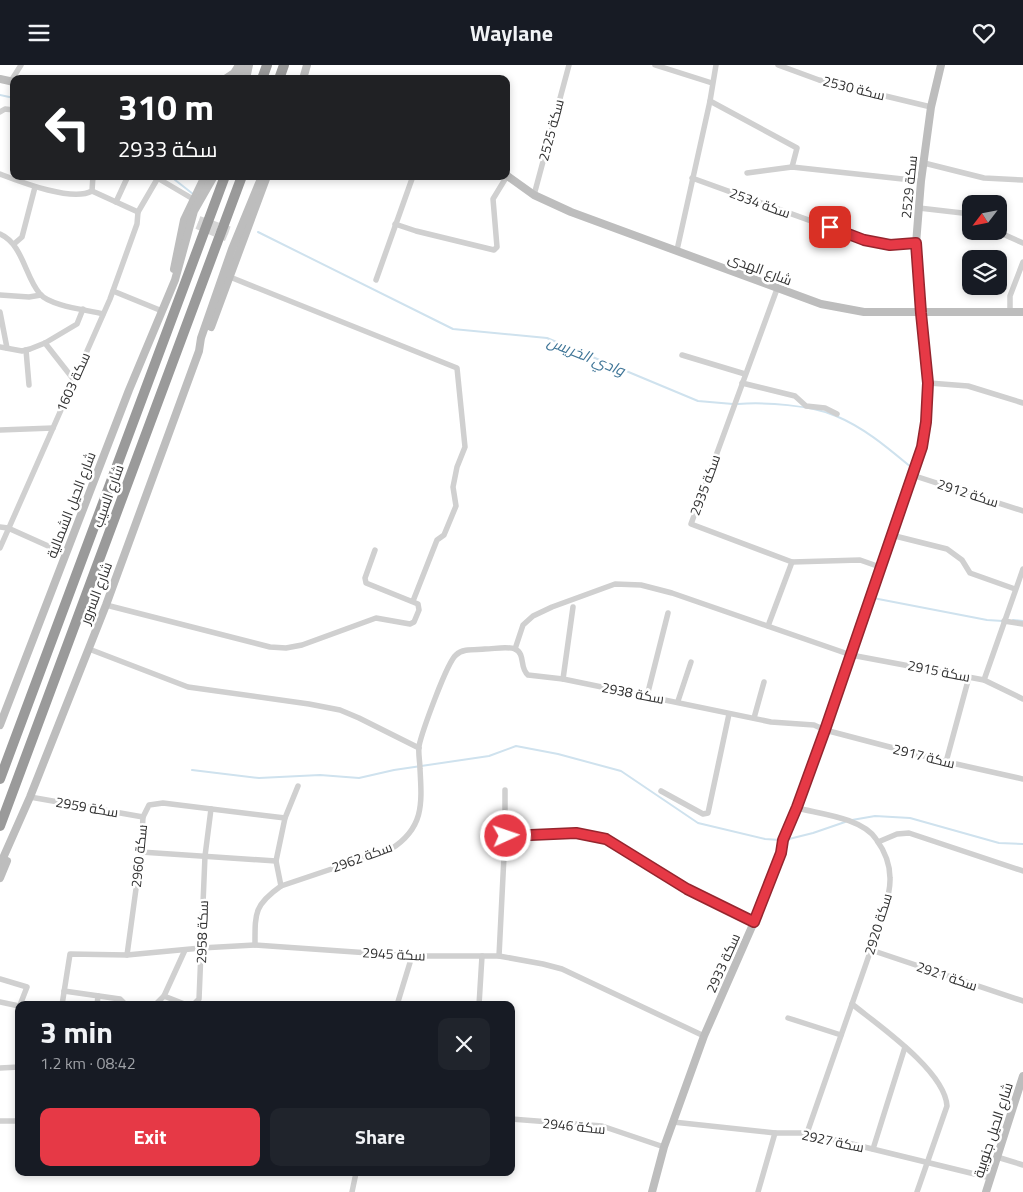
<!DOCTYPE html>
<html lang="en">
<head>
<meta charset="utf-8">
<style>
	body { margin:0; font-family:"Titillium Web",Cairo,sans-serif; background:#20242c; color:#f1f3f6; height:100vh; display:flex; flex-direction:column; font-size:19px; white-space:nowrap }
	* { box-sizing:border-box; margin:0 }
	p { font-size:16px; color:#9ea1a6 }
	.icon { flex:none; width:28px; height:28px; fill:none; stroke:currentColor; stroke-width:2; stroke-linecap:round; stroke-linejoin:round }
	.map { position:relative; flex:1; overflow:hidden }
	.side { position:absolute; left:15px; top:936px; width:500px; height:175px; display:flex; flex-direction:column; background:#171b24; border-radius:10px; box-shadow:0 2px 8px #0003 }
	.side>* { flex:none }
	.guide { position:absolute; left:10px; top:10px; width:500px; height:105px; border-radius:10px; box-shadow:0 2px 8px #0003; background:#202124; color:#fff; overflow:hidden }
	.needle { width:32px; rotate:238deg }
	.fabs { position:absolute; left:962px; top:130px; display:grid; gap:10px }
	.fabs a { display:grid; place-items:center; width:45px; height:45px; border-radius:10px; background:#171b24; box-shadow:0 2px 8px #0003; font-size:25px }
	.pin { position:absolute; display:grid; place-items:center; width:42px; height:42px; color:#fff; margin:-21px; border-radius:10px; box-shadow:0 2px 8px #0006 }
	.me { position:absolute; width:55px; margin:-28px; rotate:87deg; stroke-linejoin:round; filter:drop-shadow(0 0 4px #0008) }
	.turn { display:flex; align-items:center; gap:18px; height:105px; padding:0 25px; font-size:22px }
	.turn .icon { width:65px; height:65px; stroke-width:2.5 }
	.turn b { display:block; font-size:35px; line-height:42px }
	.round { display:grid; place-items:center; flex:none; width:52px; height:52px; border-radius:10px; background:#20242c }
	.summary { display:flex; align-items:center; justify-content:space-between; height:85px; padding:0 25px }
	h1 { font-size:30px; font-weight:700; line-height:38px }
	.button { display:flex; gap:10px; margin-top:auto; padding:10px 25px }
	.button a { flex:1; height:58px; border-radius:10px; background:#e63946; color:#fff; font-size:20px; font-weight:700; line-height:58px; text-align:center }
	.button a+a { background:#20242c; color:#f1f3f6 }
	header { display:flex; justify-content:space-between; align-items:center; height:65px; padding:0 25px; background:#171b24; font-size:22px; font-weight:700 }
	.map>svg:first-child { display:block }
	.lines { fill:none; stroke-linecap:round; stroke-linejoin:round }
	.stream { stroke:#cfe2ee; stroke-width:2 }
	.secondary-tunnel { stroke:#d6d6d6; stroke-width:8; stroke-dasharray:8 4; stroke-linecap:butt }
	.street { stroke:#d0d0d0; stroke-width:5.5 }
	.secondary { stroke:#bdbdbd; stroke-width:8 }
	.highway { stroke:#9a9a9a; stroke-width:10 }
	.route-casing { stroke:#96252e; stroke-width:12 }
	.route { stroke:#e63946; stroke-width:9 }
	.labels { text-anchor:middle; stroke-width:5; stroke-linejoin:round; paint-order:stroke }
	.street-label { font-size:14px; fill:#333; stroke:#fff }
	.water-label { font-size:15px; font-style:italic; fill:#3f7597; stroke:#fff }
</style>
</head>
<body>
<header><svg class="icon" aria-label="menu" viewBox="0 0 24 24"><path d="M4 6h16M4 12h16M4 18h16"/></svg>Waylane<svg class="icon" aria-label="heart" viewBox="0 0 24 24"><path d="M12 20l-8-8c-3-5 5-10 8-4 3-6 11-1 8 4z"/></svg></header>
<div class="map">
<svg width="1023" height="1127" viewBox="0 0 1023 1127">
	<rect width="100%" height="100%" fill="#fff"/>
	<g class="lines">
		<g class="stream">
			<polyline points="0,30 14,33"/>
			<polyline points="170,111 193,129"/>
			<polyline points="258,167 453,264 547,273 698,336 733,339"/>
			<path d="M738 339C765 337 811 340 836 351 865 363 889 384 912 403"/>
			<polyline points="873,533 987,555 1003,556"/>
			<polyline points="1013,555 1023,556"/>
			<polyline points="192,705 259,713 320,710 359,713 394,705 489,691 516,681 558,689 621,706 698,758 765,774 780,775"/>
			<polyline points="852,755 875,751 910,753 999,778 1023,779"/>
			<polyline points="785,775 813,768 845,757"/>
		</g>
		<g class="secondary-tunnel">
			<polyline points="199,155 231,166"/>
			<polyline points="197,160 228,173"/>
		</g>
		<g class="street">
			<polyline points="655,0 712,18"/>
			<polyline points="778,0 819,15 931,42"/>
			<polyline points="11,16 21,0"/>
			<polyline points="710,36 797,83 792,102"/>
			<polyline points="0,47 5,44 14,45"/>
			<polyline points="924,98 984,113 1023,115"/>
			<polyline points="747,108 792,102 921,116"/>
			<path d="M0 109C21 117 72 137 92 126L93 111"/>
			<polyline points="154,111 193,134"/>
			<polyline points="692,113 864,175 890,180 916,179"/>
			<polyline points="92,126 138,147"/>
			<polyline points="534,130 569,0"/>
			<polyline points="116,137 128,111"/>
			<polyline points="919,143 971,149"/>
			<polyline points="395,159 416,166 494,185 497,182 493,134 507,111"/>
			<polyline points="996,166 1023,178"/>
			<path d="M0 169C23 179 25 212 40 229 50 241 88 245 103 249"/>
			<polyline points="14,179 22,172 35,122"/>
			<polyline points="677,185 710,36 716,0"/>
			<polyline points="230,212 457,303 465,382 457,402 453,422 456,441 444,470 437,475 413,536"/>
			<polyline points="376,215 413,111"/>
			<polyline points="777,224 691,459 792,497 860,495 880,502"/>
			<polyline points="113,226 162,246"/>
			<polyline points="0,230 29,232 41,230"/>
			<polyline points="0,247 7,283"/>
			<polyline points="1010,247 1010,231 1023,197"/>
			<polyline points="45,278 74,315"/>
			<polyline points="0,282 22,286 30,284 45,278 77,259 83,244"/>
			<polyline points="26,285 29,320"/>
			<polyline points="682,290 745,309"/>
			<polyline points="742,318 795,331 806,341 825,343 837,349"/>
			<polyline points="929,318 968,321 1023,338"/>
			<polyline points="0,365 53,363"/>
			<polyline points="912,410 1023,446"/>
			<polyline points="0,462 8,463 66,489"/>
			<polyline points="891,470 947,484 962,495 970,508 1015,524"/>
			<polyline points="0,483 110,234 137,159 138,147 159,111"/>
			<polyline points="106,540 270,582 286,583 302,580 376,553 410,559 414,557 419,545 418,539 366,518 365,513 375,485"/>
			<polyline points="1004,556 1023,559"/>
			<polyline points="768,561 792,497"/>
			<polyline points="89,584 188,622 309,639 340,645 359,653 419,683"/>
			<polyline points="515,584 523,560 533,551 552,542 615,519 641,520 672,528 851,590 984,615 1023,634"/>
			<polyline points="563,614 573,542"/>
			<polyline points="984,615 1023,504"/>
			<polyline points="647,631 668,548"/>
			<polyline points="678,636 691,597"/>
			<polyline points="754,653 764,617"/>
			<polyline points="946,697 969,612"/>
			<polyline points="661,726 703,749 708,748 729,649"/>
			<polyline points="30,732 143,752"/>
			<path d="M797 743C821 749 862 753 876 774 884 785 890 799 890 813 891 834 874 875 867 896 847 954 827 1011 807 1068"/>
			<polyline points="505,771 576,768 606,774 687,824 754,857"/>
			<polyline points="878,777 897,769 909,768 1023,806"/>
			<polyline points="141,787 276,796"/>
			<polyline points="281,821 276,796 285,753 298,721"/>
			<path d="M255 880C255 848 254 840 281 821L391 784C424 763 422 739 420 704 420 697 418 688 419 681 422 667 447 597 456 590 463 583 476 585 485 584 494 584 507 581 515 584 526 589 519 603 528 610L563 614 771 657 814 660 825 665 943 696 1023 714"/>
			<polyline points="871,885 1023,936"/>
			<polyline points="127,890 141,787 143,752 149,740 163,738 285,753"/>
			<polyline points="499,891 505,771 505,725"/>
			<polyline points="0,914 27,922 20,940"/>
			<polyline points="64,926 120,934 126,940"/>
			<polyline points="164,931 187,940"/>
			<polyline points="0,937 19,941"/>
			<path d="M852 939C878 960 945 1006 947 1041L917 1127"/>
			<polyline points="62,940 70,889 127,890 201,883 255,880 412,891 499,891 543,899 562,904 704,971"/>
			<polyline points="97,940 98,931"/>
			<polyline points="155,940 164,931 185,885"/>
			<polyline points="193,940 199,934 205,791 211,744"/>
			<polyline points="397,940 412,891"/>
			<polyline points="479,940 482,891"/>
			<polyline points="788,953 841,970"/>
			<polyline points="0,1003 19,1002"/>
			<polyline points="511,1054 602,1061 664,1082"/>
			<polyline points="0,1056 19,1056"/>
			<polyline points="673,1057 775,1068 807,1068 991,1113"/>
			<polyline points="873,1084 905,982"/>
			<polyline points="997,1092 1023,1100"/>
			<polyline points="352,1127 356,1108"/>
			<polyline points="758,1127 775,1068"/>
		</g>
		<g class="secondary">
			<polyline points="0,14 14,17"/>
			<polyline points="225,14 234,8 239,0"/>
			<polyline points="238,14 242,0"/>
			<polyline points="246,14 249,0"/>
			<polyline points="303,14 307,0"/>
			<polyline points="506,110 534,130 571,147 821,239 864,247 1023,247"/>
			<polyline points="174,204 184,155 205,111"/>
			<polyline points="211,262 267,111"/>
			<polyline points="0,660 129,325 175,215 194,146 214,111"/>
			<polyline points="0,800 30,732 106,540 199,286 201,273 232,184 262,111"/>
			<polyline points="0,813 7,796"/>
			<polyline points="652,1127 664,1082 704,971 754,857 781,788 783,775 797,743 825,665 921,382 926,357 929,318 921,248 916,179 921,116 931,42 941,0"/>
			<polyline points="986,1127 1023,1011"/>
		</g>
		<g class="highway">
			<polyline points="262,14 267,0"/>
			<polyline points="279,14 284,0"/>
			<polyline points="0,714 225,111"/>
			<polyline points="0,761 242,111"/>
		</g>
	</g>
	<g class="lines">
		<defs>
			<polyline id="route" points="506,771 576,768 606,774 687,824 754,857 781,788 783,775 797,742 825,665 922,382 926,357 928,318 921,248 916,178 890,180 864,175 830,162"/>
		</defs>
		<use href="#route" class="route-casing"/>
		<use href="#route" class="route"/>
	</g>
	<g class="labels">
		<g class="street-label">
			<text transform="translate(854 23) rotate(14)" y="5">سكة 2530</text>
			<text transform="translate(551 65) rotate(-75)" y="5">سكة 2525</text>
			<text transform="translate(909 122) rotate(-84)" y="5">سكة 2529</text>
			<text transform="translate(760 138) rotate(20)" y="5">سكة 2534</text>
			<text transform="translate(760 204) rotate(21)" y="5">شارع الهدى</text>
			<text transform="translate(73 317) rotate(-66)" y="5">سكة 1603</text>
			<text transform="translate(705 420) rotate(-70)" y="5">سكة 2935</text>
			<text transform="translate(968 428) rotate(18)" y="5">سكة 2912</text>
			<text transform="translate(108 431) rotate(-70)" y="5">شارع السيب</text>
			<text transform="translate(71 440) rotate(-69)" y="5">شارع الحيل الشمالية</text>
			<text transform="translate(96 528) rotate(-69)" y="5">شارع السرور</text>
			<text transform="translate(939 606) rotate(11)" y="5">سكة 2915</text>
			<text transform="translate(633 628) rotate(11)" y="5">سكة 2938</text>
			<text transform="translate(924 691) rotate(14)" y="5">سكة 2917</text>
			<text transform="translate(87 742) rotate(10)" y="5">سكة 2959</text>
			<text transform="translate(139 791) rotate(-84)" y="5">سكة 2960</text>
			<text transform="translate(362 792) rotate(-20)" y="5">سكة 2962</text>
			<text transform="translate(878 859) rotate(-73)" y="5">سكة 2920</text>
			<text transform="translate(202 867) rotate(-88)" y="5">سكة 2958</text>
			<text transform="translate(394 889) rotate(3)" y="5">سكة 2945</text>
			<text transform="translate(723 898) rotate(-66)" y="5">سكة 2933</text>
			<text transform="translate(947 911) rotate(19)" y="5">سكة 2921</text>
			<text transform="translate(574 1061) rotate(6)" y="5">سكة 2946</text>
			<text transform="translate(993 1065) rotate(-72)" y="5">شارع الحيل جنوبية</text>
			<text transform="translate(833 1076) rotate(12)" y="5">سكة 2927</text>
		</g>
		<g class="water-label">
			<text transform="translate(586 291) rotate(22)" y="5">وادي الخريس</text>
		</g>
	</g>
</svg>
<div class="fabs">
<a><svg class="needle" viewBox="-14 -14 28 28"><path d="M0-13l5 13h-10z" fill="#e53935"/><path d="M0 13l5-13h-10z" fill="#9ea1a6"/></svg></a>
<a><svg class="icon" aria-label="layers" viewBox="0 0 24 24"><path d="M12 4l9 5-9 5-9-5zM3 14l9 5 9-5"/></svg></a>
</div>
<div class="pin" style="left:830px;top:162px;background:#d93025"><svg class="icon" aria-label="arrive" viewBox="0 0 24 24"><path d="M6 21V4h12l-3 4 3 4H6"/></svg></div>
<svg class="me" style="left:506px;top:771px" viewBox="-20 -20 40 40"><circle r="17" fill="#e63946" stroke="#fff" stroke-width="3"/><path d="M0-11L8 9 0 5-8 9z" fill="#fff"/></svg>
<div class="guide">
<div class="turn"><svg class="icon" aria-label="left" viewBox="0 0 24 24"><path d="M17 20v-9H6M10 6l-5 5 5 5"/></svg><div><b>310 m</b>سكة 2933</div></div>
</div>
<section class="side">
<div class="summary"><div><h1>3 min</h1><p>1.2 km · 08:42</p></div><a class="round"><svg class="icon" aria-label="close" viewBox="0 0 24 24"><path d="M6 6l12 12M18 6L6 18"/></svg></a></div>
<div class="button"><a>Exit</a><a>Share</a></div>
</section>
</div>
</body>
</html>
